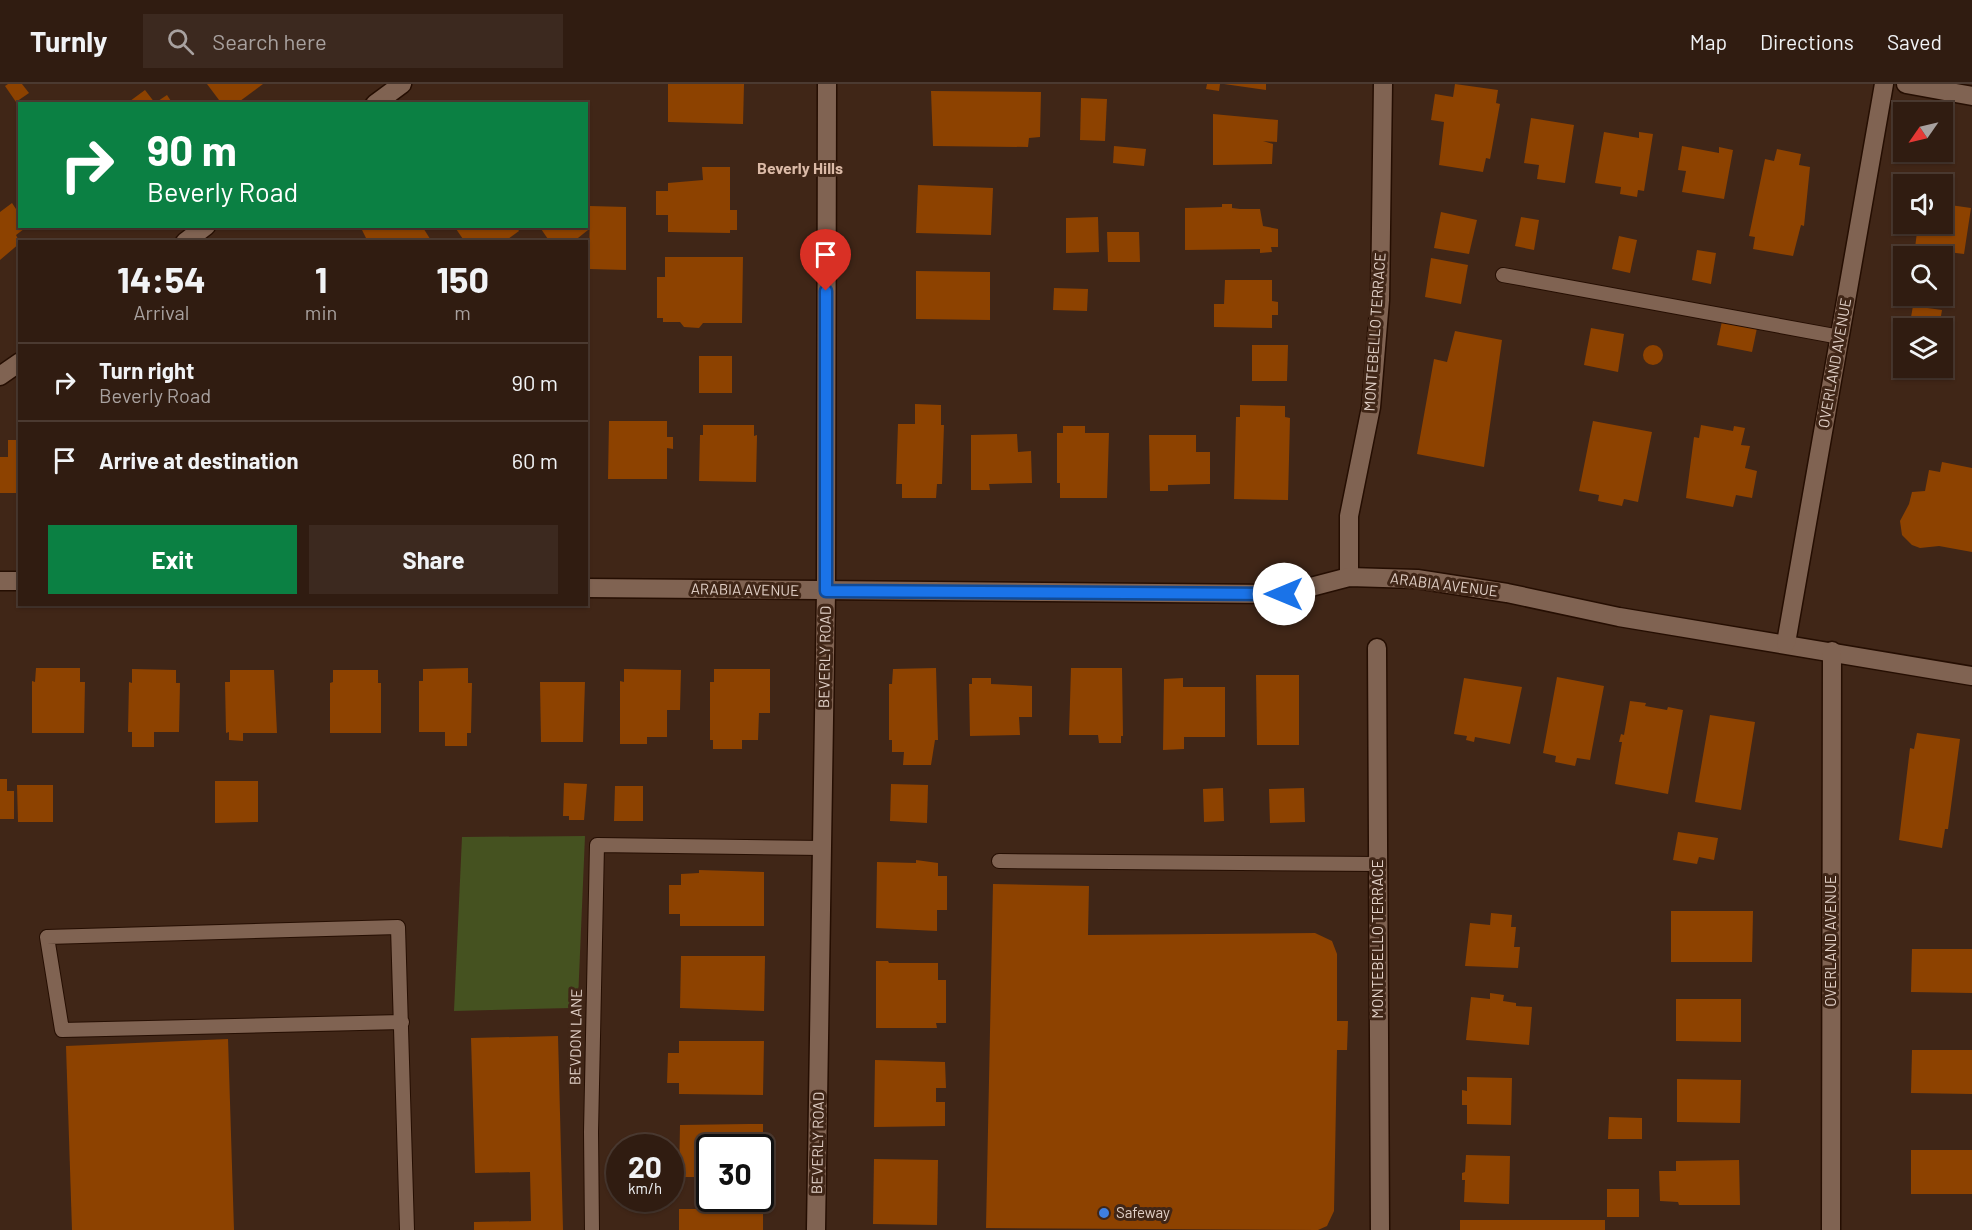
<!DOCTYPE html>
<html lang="en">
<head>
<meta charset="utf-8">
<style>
	body { margin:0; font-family:Barlow,sans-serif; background:#3c291f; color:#f1f3f6; height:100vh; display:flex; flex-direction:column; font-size:22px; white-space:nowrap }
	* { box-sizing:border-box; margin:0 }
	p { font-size:20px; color:#a8a19f }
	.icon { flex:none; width:33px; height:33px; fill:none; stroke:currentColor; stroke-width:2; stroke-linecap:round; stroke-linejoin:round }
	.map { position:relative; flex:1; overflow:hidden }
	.panel { position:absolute; left:18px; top:156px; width:570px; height:366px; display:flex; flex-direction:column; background:#301c11; border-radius:0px; box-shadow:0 2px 4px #0004,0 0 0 2px #4b3a31 }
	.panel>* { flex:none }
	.banner { position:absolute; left:18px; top:18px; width:570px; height:126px; border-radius:0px; box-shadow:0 2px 4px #0004,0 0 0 2px #4b3a31; background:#0b8043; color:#fff; overflow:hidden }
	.needle { width:39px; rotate:236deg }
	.controls { position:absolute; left:1893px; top:18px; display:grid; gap:12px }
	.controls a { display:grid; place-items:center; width:60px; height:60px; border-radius:0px; background:#301c11; box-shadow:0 2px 4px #0004,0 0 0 2px #4b3a31; font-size:30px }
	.speed { position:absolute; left:606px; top:1050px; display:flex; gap:12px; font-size:30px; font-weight:700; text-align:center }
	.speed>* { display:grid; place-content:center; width:78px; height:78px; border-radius:50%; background:#301c11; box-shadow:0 2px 4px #0004,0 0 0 2px #4b3a31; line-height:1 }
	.speed small { font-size:15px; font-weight:400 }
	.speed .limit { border:3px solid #111; border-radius:9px; background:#fff; color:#111 }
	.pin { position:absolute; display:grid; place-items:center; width:51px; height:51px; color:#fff; margin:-62px -26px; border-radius:50% 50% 50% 0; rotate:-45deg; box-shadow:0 0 6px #0007 }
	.pin .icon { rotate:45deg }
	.me { position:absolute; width:66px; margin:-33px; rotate:270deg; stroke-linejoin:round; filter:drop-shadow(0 0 4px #0008) }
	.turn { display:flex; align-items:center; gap:21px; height:126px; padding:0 30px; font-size:27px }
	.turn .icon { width:78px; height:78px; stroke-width:2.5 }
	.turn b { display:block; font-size:42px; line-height:51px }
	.eta { display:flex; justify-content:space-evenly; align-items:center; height:102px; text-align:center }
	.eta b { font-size:36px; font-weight:700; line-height:42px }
	.button { display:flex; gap:12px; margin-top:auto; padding:12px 30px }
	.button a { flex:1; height:69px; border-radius:0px; background:#0b8043; color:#fff; font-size:24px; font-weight:700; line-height:69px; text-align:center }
	.button a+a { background:#3c291f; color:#f1f3f6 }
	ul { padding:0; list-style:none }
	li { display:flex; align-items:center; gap:18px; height:78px; padding:0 30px; border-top:2px solid #4b3a31 }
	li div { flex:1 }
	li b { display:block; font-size:22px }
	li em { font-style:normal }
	header { display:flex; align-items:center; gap:36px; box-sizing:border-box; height:84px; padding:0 30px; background:#301c11; border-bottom:2px solid #4b3a31 }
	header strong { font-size:28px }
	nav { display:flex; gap:33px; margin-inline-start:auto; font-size:21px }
	.search { width:420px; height:54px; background:#3c291f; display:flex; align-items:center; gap:15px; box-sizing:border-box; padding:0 21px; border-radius:0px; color:#a8a19f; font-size:22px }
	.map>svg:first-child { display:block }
	.green { fill:#455220 }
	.building { fill:#8d4200 }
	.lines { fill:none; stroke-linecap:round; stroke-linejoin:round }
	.lane-casing { stroke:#250e02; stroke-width:16 }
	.street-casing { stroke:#250e02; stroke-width:21 }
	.secondary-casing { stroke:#250e02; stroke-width:21 }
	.lane { stroke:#806352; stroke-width:14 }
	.street { stroke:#806352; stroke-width:18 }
	.secondary { stroke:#806352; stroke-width:18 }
	.route-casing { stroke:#114b97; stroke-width:15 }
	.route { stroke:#1a73e8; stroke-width:10 }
	.shop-dot { fill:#3f7fe0; stroke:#402617; stroke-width:2 }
	.labels { text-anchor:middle; stroke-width:6; stroke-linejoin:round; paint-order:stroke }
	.street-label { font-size:15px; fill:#e2d1c8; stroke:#402617 }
	.poi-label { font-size:15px; fill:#e2d1c8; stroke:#402617; text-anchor:start }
	.neighbourhood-label { font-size:16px; font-weight:bold; fill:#dbbaa7; stroke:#402617 }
</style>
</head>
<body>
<header>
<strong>Turnly</strong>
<div class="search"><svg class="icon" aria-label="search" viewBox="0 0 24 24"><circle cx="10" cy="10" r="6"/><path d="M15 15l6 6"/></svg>Search here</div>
<nav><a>Map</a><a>Directions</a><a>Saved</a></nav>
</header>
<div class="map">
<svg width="1972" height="1146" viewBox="0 0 1972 1146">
	<rect width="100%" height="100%" fill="#402617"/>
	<polygon class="green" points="585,752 578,916 570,924 454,927 462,753"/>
	<g class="building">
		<polygon points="8,0 22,0 29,9 16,18 5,2"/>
		<polygon points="207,0 263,0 236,20 222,20"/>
		<polygon points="668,0 744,0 743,40 668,38"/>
		<polygon points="1207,0 1220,0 1219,7 1206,5"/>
		<polygon points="1224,0 1266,0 1266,6"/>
		<polygon points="1455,0 1498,6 1496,19 1500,20 1490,75 1486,74 1483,88 1439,81 1444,38 1431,36 1435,10 1453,13"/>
		<polygon points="145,6 155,19 167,11 173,20 126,20"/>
		<polygon points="931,7 1041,8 1040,53 1029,54 1028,63 933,62"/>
		<polygon points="1081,14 1107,15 1105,57 1080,56"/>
		<polygon points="1213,30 1278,36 1277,58 1263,57 1273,60 1272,80 1213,81"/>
		<polygon points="1531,34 1574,41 1565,99 1537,95 1539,81 1524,79"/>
		<polygon points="1604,48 1639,54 1639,48 1653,50 1644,107 1638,106 1637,113 1620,110 1621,103 1595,99"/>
		<polygon points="1114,62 1146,65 1144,82 1113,79"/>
		<polygon points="1682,62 1719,69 1719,63 1733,66 1724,115 1682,108 1686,87 1678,86"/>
		<polygon points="1777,65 1801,70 1799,81 1810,83 1804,142 1801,141 1793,172 1753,165 1755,153 1749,152 1765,75 1774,77"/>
		<polygon points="702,83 730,83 730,126 737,126 737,146 730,146 730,149 668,148 668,131 656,131 656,107 668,107 668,99 703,96"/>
		<polygon points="918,101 993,104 991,151 916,149"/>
		<polygon points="1942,110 1952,112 1950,121 1971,124 1964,170 1948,168 1947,178 1942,178 1942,172 1914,172 1918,140 1942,140"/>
		<polygon points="12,119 20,131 20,142 28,142 16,151 20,159 0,176 0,128"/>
		<polygon points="1222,120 1232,120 1232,124 1240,125 1260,125 1263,142 1278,145 1278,163 1271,163 1272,168 1260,169 1260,165 1185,166 1185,124 1222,123"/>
		<polygon points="590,122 626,123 626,186 589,185"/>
		<polygon points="1441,128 1477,136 1469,170 1434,164"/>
		<polygon points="1098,133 1099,168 1066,169 1066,134"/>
		<polygon points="1521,133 1539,136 1534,166 1515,162"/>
		<polygon points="360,142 422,142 432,158 368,158"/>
		<polygon points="454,142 516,142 519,147 504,158 465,158"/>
		<polygon points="539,142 586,142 588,146 573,158 550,158"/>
		<polygon points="1107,148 1139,148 1140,178 1108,178"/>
		<polygon points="1619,152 1637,156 1630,189 1612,185"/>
		<polygon points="1697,166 1716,169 1711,200 1692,196"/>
		<polygon points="665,173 743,173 742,239 703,239 699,244 684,243 680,238 663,238 663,234 657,234 657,193 665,193"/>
		<polygon points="1431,174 1468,181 1461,220 1425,213"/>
		<polygon points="916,187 990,188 990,236 916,235"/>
		<polygon points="1225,196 1272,196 1272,217 1278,218 1278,231 1272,231 1272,244 1214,243 1214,220 1224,220"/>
		<polygon points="1054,204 1088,205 1087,227 1053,226"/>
		<polygon points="1913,222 1942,226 1939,244 1909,244"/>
		<polygon points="1722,237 1757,244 1752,268 1717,261"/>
		<polygon points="1591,244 1624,250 1618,288 1584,281"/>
		<polygon points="1455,247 1502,256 1484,383 1417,370 1434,275 1447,278"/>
		<circle cx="1653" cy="271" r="10"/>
		<polygon points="1252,261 1288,261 1287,297 1252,297"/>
		<rect x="699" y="272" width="33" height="37"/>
		<polygon points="915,320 941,321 941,341 944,341 942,400 937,400 936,414 902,414 902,400 896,400 898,340 915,340"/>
		<polygon points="1240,321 1285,322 1285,333 1290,334 1288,416 1234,415 1236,333 1240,333"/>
		<polygon points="609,337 667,337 667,353 673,353 673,365 667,364 667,395 608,395"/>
		<polygon points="1593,337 1652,348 1638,418 1624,415 1622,422 1598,417 1599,411 1579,407"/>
		<polygon points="703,341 754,341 754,352 757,351 756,398 699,397 700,351 703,351"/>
		<polygon points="1701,341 1733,347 1734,342 1745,344 1741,361 1750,362 1745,384 1757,387 1752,414 1736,411 1733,423 1686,414 1694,353 1699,354"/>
		<polygon points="1063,342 1085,342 1085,349 1109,349 1107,414 1060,414 1060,399 1057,399 1057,349 1063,349"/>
		<polygon points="1017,350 1018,368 1031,367 1032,399 989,400 990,406 971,406 971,351"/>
		<polygon points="1149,351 1196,351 1196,368 1210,368 1210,400 1168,401 1168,407 1150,407"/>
		<polygon points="8,356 20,356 20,409 0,409 0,373 8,373"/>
		<polygon points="1942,378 1972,384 1972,468 1939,462 1920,464 1912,461 1902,451 1900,437 1909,420 1912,408 1925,407 1929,386 1940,388"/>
		<polygon points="36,584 80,584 80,598 85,598 84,649 32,649 32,597 35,598"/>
		<polygon points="468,584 468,599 472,599 471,649 467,649 467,662 445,662 445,648 419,648 419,597 423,597 423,585"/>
		<polygon points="936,584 938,656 935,656 931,681 903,681 904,668 892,668 892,656 889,656 889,600 892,600 893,585"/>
		<polygon points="1071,584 1122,584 1123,652 1121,652 1121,659 1099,659 1098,651 1069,651"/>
		<polygon points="132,585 176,586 176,599 180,599 179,648 154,648 154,663 132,663 132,648 128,648 129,598 132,599"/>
		<polygon points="624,585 681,586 680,626 667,626 667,653 647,653 647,660 620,660 620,597 624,598"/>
		<polygon points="714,585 770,585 770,629 759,629 758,656 742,656 742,665 713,665 713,656 710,656 710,598 714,598"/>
		<polygon points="230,586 274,586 277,649 243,649 243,657 229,656 229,648 226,649 225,598 230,598"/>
		<polygon points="333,586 378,586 378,599 381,599 381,649 330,649 330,599 333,598"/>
		<polygon points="1256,591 1299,591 1299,661 1257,661"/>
		<polygon points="1557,593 1604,602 1590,676 1577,674 1575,682 1555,678 1556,672 1543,669"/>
		<polygon points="972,594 991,594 991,600 1032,602 1032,633 1019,633 1020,651 970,652 969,600 972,600"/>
		<polygon points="1183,594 1183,603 1225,603 1225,653 1184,653 1184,665 1163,666 1164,595"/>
		<polygon points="1464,594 1522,603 1510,660 1475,653 1474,658 1466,656 1467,652 1454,650"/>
		<polygon points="540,598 585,598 583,658 541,658"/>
		<polygon points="1630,617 1646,619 1645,622 1667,626 1668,623 1683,626 1668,710 1615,700 1622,658 1619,658 1621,650 1624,651"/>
		<polygon points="1710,631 1755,638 1741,726 1695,718"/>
		<polygon points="1917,649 1960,655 1948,745 1945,745 1942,764 1899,756 1910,664 1914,665"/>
		<polygon points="0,695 7,695 7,707 14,707 14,735 0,735"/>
		<polygon points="215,697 258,697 258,738 215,739"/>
		<polygon points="564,699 587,700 584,736 569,736 569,732 563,732"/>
		<polygon points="891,700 928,701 927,739 890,737"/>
		<polygon points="17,701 53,701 53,738 18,738"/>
		<polygon points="615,702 643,702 643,737 614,737"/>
		<polygon points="1223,704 1224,737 1204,738 1203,705"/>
		<polygon points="1304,704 1305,738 1270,739 1269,705"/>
		<polygon points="1678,748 1718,754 1714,776 1699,773 1697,780 1673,776"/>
		<polygon points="916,776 938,779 938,792 947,792 947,826 937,826 937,847 876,844 877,778 916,779"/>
		<polygon points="699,786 764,788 764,842 680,842 680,830 669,830 669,801 681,801 681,790 699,789"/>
		<polygon points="993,800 1089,802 1088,851 1315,849 1332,857 1337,870 1337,937 1348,937 1347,966 1337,966 1334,1127 1327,1142 1318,1146 986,1144"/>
		<polygon points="1671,827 1753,827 1752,878 1671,878"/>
		<polygon points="1491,829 1512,831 1511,843 1516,843 1514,863 1520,863 1518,884 1465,882 1470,839 1490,841"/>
		<polygon points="1912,865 1972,865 1972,909 1911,908"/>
		<polygon points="681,872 765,872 764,927 680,924"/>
		<polygon points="876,877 888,877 889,879 938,879 938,896 946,896 946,939 936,939 937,944 876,944"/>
		<polygon points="1490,909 1504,911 1503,917 1516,919 1516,922 1532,923 1529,961 1466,956 1471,913 1490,915"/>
		<polygon points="1676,915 1741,915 1741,958 1676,957"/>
		<polygon points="558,952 563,1146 474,1146 474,1138 531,1137 531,1132 530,1088 475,1089 471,954"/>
		<polygon points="228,955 234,1146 72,1146 66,962"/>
		<polygon points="679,957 764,957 763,1011 679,1010 679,999 667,999 668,969 679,969"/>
		<polygon points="1912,966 1972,966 1972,1010 1911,1009"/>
		<polygon points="875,976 945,978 946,1004 936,1004 936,1018 945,1018 945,1042 874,1043"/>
		<polygon points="1467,993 1512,994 1511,1041 1467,1040 1467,1021 1462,1021 1462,1006 1467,1007"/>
		<polygon points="1677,995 1741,996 1740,1039 1677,1038"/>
		<polygon points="1609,1033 1642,1034 1642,1055 1608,1055"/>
		<polygon points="748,1040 763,1040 763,1096 760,1096 760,1064 710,1064 710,1093 679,1093 680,1041"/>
		<rect x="1911" y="1066" width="61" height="44"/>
		<polygon points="1466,1071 1510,1072 1509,1120 1464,1118 1465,1096 1462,1096 1462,1089 1465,1088"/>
		<polygon points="874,1075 938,1076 937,1141 873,1140"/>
		<polygon points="1739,1076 1740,1121 1679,1121 1678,1118 1660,1117 1659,1087 1676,1087 1676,1077"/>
		<rect x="1607" y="1105" width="32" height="28"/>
		<rect x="679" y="1125" width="84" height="21"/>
		<rect x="1460" y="1136" width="145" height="10"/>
	</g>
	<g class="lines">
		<defs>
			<g id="lane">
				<polyline points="1503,191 1840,253"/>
				<polyline points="999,777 1378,780"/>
				<polyline points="402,938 62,946 47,853 398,843 407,1146"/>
				<polyline points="592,1146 591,1048 597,761 822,764"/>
			</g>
			<g id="street">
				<polyline points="375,20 402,0"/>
				<polyline points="185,158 206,142"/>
				<polyline points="0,292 20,278"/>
				<polyline points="1349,493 1349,432 1371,323 1380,216 1383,0"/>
				<polyline points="0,497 20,497"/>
				<polyline points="586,504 1284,510 1349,493 1417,495 1507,509 1619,533 1972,592"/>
				<polyline points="1786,559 1884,0"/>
				<polyline points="1377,564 1380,1146"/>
				<polyline points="816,1146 826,507 827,0"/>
				<polyline points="1831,1146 1832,567"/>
			</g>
			<polyline id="secondary" points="1906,0 1972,12"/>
		</defs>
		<use href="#lane" class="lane-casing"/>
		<use href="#street" class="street-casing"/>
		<use href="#secondary" class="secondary-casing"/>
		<use href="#lane" class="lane"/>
		<use href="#street" class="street"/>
		<use href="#secondary" class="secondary"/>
	</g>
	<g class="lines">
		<defs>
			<polyline id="route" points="826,207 826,507 1284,510"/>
		</defs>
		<use href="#route" class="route-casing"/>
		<use href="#route" class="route"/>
	</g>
	<circle class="shop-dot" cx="1104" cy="1129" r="6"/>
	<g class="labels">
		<g class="street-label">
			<text transform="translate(1375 248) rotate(-86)" y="5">MONTEBELLO TERRACE</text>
			<text transform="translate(1835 279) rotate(-80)" y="5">OVERLAND AVENUE</text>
			<text transform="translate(1444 501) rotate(7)" y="5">ARABIA AVENUE</text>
			<text transform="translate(745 506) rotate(1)" y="5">ARABIA AVENUE</text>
			<text transform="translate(825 573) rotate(-89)" y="5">BEVERLY ROAD</text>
			<text transform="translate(1378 855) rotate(-90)" y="5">MONTEBELLO TERRACE</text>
			<text transform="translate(1831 857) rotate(-90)" y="5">OVERLAND AVENUE</text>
			<text transform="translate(576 953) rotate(-89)" y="5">BEVDON LANE</text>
			<text transform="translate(818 1059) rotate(-89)" y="5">BEVERLY ROAD</text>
		</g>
		<g class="poi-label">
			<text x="1116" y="1134">Safeway</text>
		</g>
		<g class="neighbourhood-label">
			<text x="800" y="90">Beverly Hills</text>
		</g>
	</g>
</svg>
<div class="controls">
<a><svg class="needle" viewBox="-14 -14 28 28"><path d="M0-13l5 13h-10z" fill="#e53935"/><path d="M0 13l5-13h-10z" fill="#a8a19f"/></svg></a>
<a><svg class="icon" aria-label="sound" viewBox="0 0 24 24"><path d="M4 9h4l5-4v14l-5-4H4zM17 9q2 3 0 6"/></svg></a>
<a><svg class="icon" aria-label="search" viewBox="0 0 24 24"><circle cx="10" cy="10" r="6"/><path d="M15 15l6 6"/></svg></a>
<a><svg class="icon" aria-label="layers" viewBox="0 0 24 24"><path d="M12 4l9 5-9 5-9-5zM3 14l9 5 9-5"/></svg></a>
</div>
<div class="speed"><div>20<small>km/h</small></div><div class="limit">30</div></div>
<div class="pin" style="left:826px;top:207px;background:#d93025"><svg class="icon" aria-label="arrive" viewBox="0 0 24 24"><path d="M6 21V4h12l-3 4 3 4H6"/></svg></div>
<svg class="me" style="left:1284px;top:510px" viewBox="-20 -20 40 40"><circle r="19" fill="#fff"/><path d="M0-13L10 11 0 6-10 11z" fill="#1a73e8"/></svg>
<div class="banner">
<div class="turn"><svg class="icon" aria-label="right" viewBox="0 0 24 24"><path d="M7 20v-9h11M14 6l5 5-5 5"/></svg><div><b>90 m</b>Beverly Road</div></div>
</div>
<section class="panel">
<div class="eta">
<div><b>14:54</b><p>Arrival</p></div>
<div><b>1</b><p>min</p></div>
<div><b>150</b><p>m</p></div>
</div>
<ul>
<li><svg class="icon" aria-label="right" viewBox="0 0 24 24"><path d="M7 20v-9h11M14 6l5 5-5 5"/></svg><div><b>Turn right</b><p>Beverly Road</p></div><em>90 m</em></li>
<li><svg class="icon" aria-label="arrive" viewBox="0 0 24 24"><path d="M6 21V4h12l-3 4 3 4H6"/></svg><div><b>Arrive at destination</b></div><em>60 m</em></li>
</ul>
<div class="button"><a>Exit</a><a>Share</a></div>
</section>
</div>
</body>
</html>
